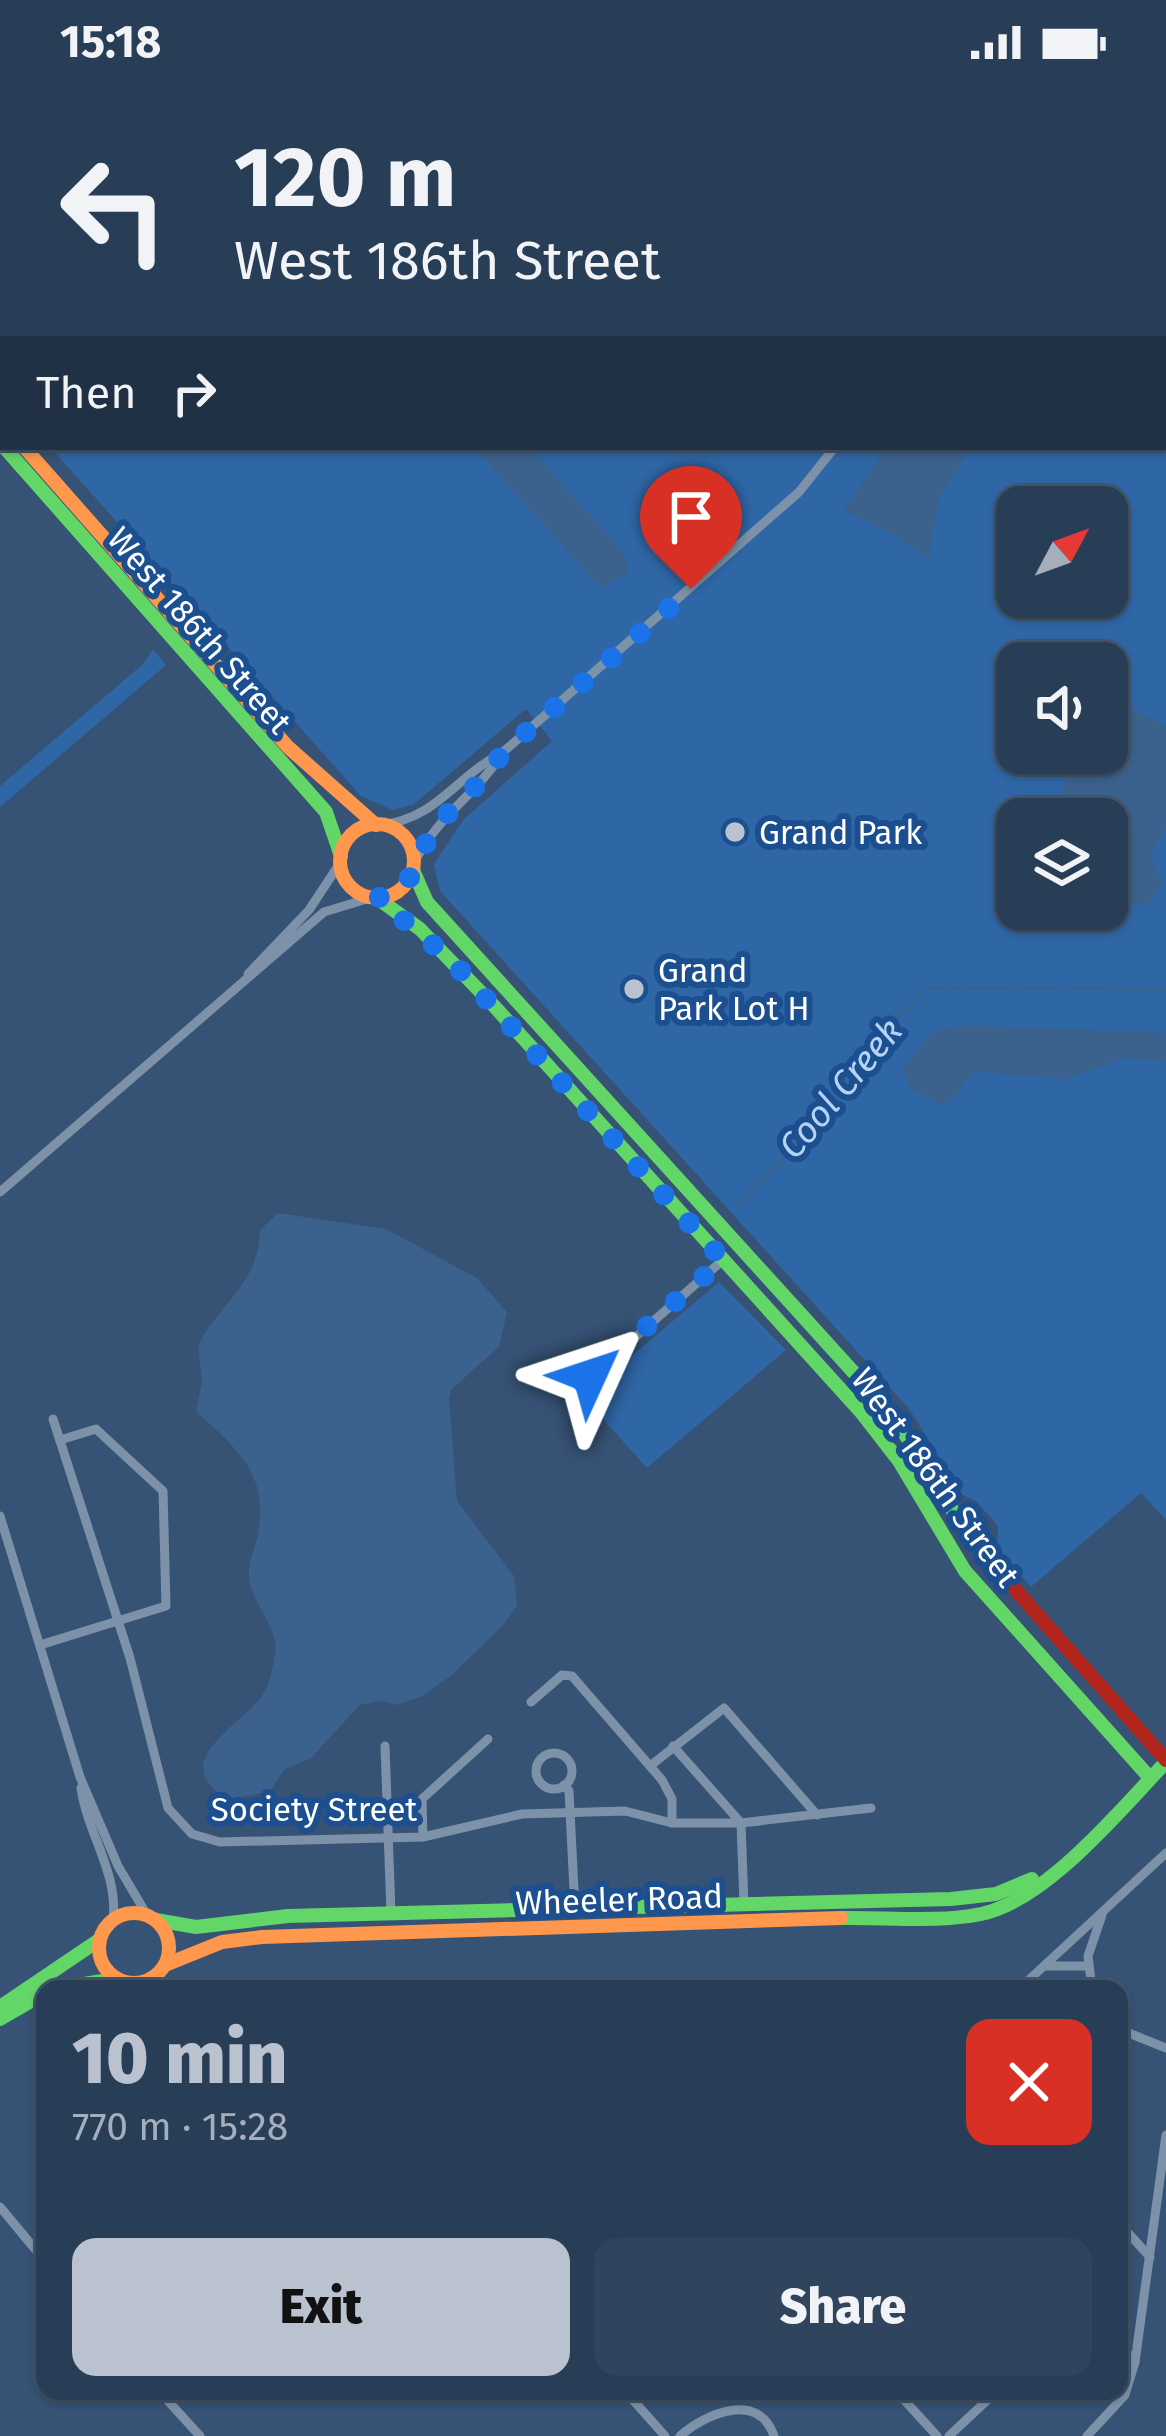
<!DOCTYPE html>
<html lang="en">
<head>
<meta charset="utf-8">
<style>
	body { margin:0; font-family:"Fira Sans",sans-serif; background:#30455d; color:#f1f3f6; height:100vh; display:flex; flex-direction:column; font-size:45px; white-space:nowrap }
	* { box-sizing:border-box; margin:0 }
	p { font-size:39px; color:#a5aeba }
	.icon { flex:none; width:66px; height:66px; fill:none; stroke:currentColor; stroke-width:2; stroke-linecap:round; stroke-linejoin:round }
	.map { position:relative; flex:1; overflow:hidden }
	.drawer { position:absolute; left:36px; top:1896px; width:1092px; height:420px; display:flex; flex-direction:column; background:#283e57; border-radius:24px; box-shadow:0 3px 9px #0004,0 0 0 3px #44576d }
	.drawer>* { flex:none }
	.hud { position:absolute; left:0px; top:0px; width:1167px; height:366px; box-shadow:0 3px 9px #0004,0 0 0 3px #44576d; background:#283e57; color:#f1f3f6; overflow:hidden }
	.needle { width:78px; rotate:49deg }
	.buttons { position:absolute; left:996px; top:402px; display:grid; gap:24px }
	.buttons a { display:grid; place-items:center; width:132px; height:132px; border-radius:24px; background:#283e57; box-shadow:0 3px 9px #0004,0 0 0 3px #44576d; font-size:60px }
	.pin { position:absolute; display:grid; place-items:center; width:102px; height:102px; color:#fff; margin:-123px -51px; border-radius:50% 50% 50% 0; rotate:-45deg; box-shadow:0 0 12px #0007 }
	.pin .icon { rotate:45deg }
	.me { position:absolute; width:132px; margin:-66px; rotate:48deg; stroke-linejoin:round; filter:drop-shadow(0 0 9px #0008) }
	.turn { display:flex; align-items:center; gap:42px; height:252px; padding:0 36px; font-size:54px }
	.turn .icon { width:156px; height:156px; stroke-width:2.5 }
	.turn b { display:block; font-size:84px; line-height:102px }
	.then { display:flex; align-items:center; height:114px; padding:0 36px; background:#0003; gap:24px; font-size:45px }
	.round { display:grid; place-items:center; flex:none; width:126px; height:126px; border-radius:24px; background:#30455d }
	.headline { display:flex; align-items:center; justify-content:space-between; height:204px; padding:0 36px }
	h1 { font-size:72px; font-weight:800; line-height:90px; color:#b9c2ce }
	.primary-button { display:flex; gap:24px; margin-top:auto; padding:24px 36px }
	.primary-button a { flex:1; height:138px; border-radius:24px; background:#b9c2ce; color:#111; font-size:48px; font-weight:800; line-height:138px; text-align:center }
	.primary-button a+a { background:#30455d; color:#f1f3f6 }
	.status { display:flex; justify-content:space-between; align-items:center; height:84px; padding:0 60px; background:#283e57; direction:ltr }
	.status svg { height:33px; fill:currentColor }
	.map>svg:first-child { display:block }
	.green { fill:#2f66a5; fill-rule:evenodd }
	.water { fill:#3b618d }
	.lines { fill:none; stroke-linecap:round; stroke-linejoin:round }
	.stream { stroke:#3b618d; stroke-width:3 }
	.street { stroke:#7d92a8; stroke-width:9 }
	.fast { stroke:#63d668; stroke-width:14 }
	.slow { stroke:#ff974d; stroke-width:14 }
	.jam { stroke:#b3261e; stroke-width:14 }
	.route { stroke:#1a73e8; stroke-width:21; stroke-dasharray:0 37.8 }
	.poi-dot { fill:#b9c2ce; stroke:#1b4f8f; stroke-width:4.5 }
	.labels { text-anchor:middle; stroke-width:12; stroke-linejoin:round; paint-order:stroke }
	.street-label { font-size:33px; fill:#fff; stroke:#1b4f8f }
	.poi-label { font-size:33px; fill:#fff; stroke:#1b4f8f; text-anchor:start }
	.water-label { font-size:36px; font-style:italic; fill:#b5d3f5; stroke:#1b4f8f }
</style>
</head>
<body>
<div class="status"><b>15:18</b><svg viewBox="0 0 49 12"><path d="M0 12V9h3v3zM5 12V6h3v6zM10 12V3h3v9zM15 12V0h3v12zM26 1h20v11H26zM47 4h2v5h-2z"/></svg></div>
<div class="map">
<svg width="1166" height="2352" viewBox="0 0 1166 2352">
	<rect width="100%" height="100%" fill="#365274"/>
	<g class="green">
		<path d="M0 0H1166V1436L1141 1409 1031 1503 997 1464 998 1442 976 1417 961 1410 910 1326 440 807 434 780 463 736 552 657 526 625 413 721 392 726 361 712 50 363H1164V3H3V311ZM1017 423H1107V513H1017ZM1017 579H1107V669H1017ZM1017 735H1107V825H1017Z"/>
		<polygon points="153,565 166,581 0,723 0,702 143,580"/>
		<polygon points="719,1198 786,1266 647,1384 583,1313"/>
	</g>
	<g class="water">
		<polygon points="474,363 529,363 623,468 629,482 624,492 603,502 594,497"/>
		<polygon points="885,363 969,366 939,415 928,476 895,451 844,427"/>
		<polygon points="1134,626 1166,642 1166,741 1151,771 1162,800 1151,819 1107,824 1107,735 1059,735 1070,669 1107,669 1107,635"/>
		<path d="M957 941 1166 949V978L1125 974 1065 995 977 988C960 997 958 1018 939 1020L910 1004 902 985 932 949Z"/>
		<path d="M278 1129 386 1145 477 1194 507 1228 499 1263 452 1305 449 1314 457 1417 514 1492 517 1521 504 1540 451 1592 422 1612 397 1621 380 1617 360 1621 310 1675 285 1685 270 1707 230 1716C163 1680 240 1642 261 1613 270 1600 273 1584 275 1569 280 1546 251 1519 249 1493 247 1478 256 1463 258 1449 269 1388 235 1364 196 1327L202 1298 198 1262C217 1221 259 1201 260 1146Z"/>
	</g>
	<g class="lines">
		<polyline class="stream" points="737,1122 798,1058 867,963 927,904 1166,905"/>
		<g class="street">
			<polyline points="1027,3 1031,0"/>
			<path d="M380 741C436 736 456 692 502 669L799 408 835 363"/>
			<path d="M414 779C440 728 477 711 502 669"/>
			<polyline points="248,890 309,826 340,779"/>
			<polyline points="0,1108 324,828 370,814"/>
			<polyline points="591,1292 723,1176"/>
			<polyline points="53,1335 130,1574 168,1724 192,1750 220,1758 423,1753 522,1730 625,1727 672,1739 741,1739 871,1724"/>
			<polyline points="0,1432 80,1693 118,1782 147,1831"/>
			<polyline points="40,1561 166,1522 163,1407 96,1345 60,1356"/>
			<polyline points="531,1618 562,1591 572,1592 662,1696 672,1715 672,1739"/>
			<polyline points="385,1662 391,1829"/>
			<polyline points="673,1662 741,1739 744,1820"/>
			<circle cx="554" cy="1687" r="18"/>
			<polyline points="650,1682 724,1624 817,1731"/>
			<polyline points="564,1701 569,1707 575,1826"/>
			<path d="M81 1704C87 1748 119 1791 113 1835"/>
			<polyline points="423,1753 422,1715 488,1655"/>
			<polyline points="1045,1882 1088,1882"/>
			<polyline points="154,1905 157,1891"/>
			<polyline points="1019,1905 1166,1769"/>
			<polyline points="1092,1905 1088,1872 1102,1831"/>
			<polyline points="1119,1945 1166,1964"/>
			<polyline points="0,2123 45,2177"/>
			<polyline points="1119,2139 1150,2173"/>
			<polyline points="1119,2260 1135,2278"/>
			<polyline points="159,2307 200,2352"/>
			<polyline points="625,2307 665,2352"/>
			<polyline points="896,2307 937,2352"/>
			<path d="M680 2352C706 2329 759 2307 774 2352"/>
			<polyline points="949,2352 997,2307"/>
			<polyline points="1087,2352 1125,2311 1135,2278 1166,2051"/>
		</g>
		<g class="fast">
			<polyline points="4,363 326,728 341,772"/>
			<polyline points="413,786 427,818 895,1334 969,1453 990,1477"/>
			<polyline points="377,814 420,845 495,923 861,1328 899,1377 965,1487 1150,1694"/>
			<path d="M841 1834C886 1833 937 1839 981 1830 1046 1817 1121 1725 1166 1678"/>
			<polyline points="156,1836 196,1843 288,1832 951,1815 996,1810 1032,1795"/>
			<polyline points="53,1905 115,1895"/>
			<polyline points="0,1923 99,1856"/>
			<polyline points="0,1935 45,1909"/>
		</g>
		<g class="slow">
			<polyline points="24,363 288,663 376,741"/>
			<circle cx="377" cy="777" r="37"/>
			<circle cx="134" cy="1864" r="35"/>
			<polyline points="165,1881 222,1858 262,1853 841,1834"/>
		</g>
		<g class="jam">
			<polyline points="0,335 3,339"/>
			<polyline points="990,1477 1166,1676"/>
		</g>
	</g>
	<g class="lines">
		<polyline class="route" points="590,1292 723,1176 449,874 377,814 397,808 407,799 434,743 491,687 502,669 691,505"/>
	</g>
	<g class="poi-dot">
		<circle cx="735" cy="748" r="12"/>
		<circle cx="634" cy="905" r="12"/>
	</g>
	<g class="labels">
		<g class="street-label">
			<text transform="translate(200 546) rotate(49)" y="12">West 186th Street</text>
			<text transform="translate(936 1393) rotate(54)" y="12">West 186th Street</text>
			<text x="314" y="1737">Society Street</text>
			<text transform="translate(619 1815) rotate(-2)" y="12">Wheeler Road</text>
		</g>
		<g class="poi-label">
			<text x="759" y="760">Grand Park</text>
			<text x="658" y="898">Grand<tspan x="658" dy="38">Park Lot H</tspan></text>
		</g>
		<g class="water-label">
			<text transform="translate(840 1004) rotate(-50)" y="13">Cool Creek</text>
		</g>
	</g>
</svg>
<div class="buttons">
<a><svg class="needle" viewBox="-14 -14 28 28"><path d="M0-13l5 13h-10z" fill="#e53935"/><path d="M0 13l5-13h-10z" fill="#a5aeba"/></svg></a>
<a><svg class="icon" aria-label="sound" viewBox="0 0 24 24"><path d="M4 9h4l5-4v14l-5-4H4zM17 9q2 3 0 6"/></svg></a>
<a><svg class="icon" aria-label="layers" viewBox="0 0 24 24"><path d="M12 4l9 5-9 5-9-5zM3 14l9 5 9-5"/></svg></a>
</div>
<div class="pin" style="left:691px;top:505px;background:#d93025"><svg class="icon" aria-label="arrive" viewBox="0 0 24 24"><path d="M6 21V4h12l-3 4 3 4H6"/></svg></div>
<svg class="me" style="left:590px;top:1292px" viewBox="-20 -20 40 40"><path d="M0-17L14 15 0 8-14 15z" fill="#1a73e8" stroke="#fff" stroke-width="4"/></svg>
<div class="hud">
<div class="turn"><svg class="icon" aria-label="left" viewBox="0 0 24 24"><path d="M17 20v-9H6M10 6l-5 5 5 5"/></svg><div><b>120 m</b>West 186th Street</div></div>
<div class="then">Then<svg class="icon" aria-label="right" viewBox="0 0 24 24"><path d="M7 20v-9h11M14 6l5 5-5 5"/></svg></div>
</div>
<section class="drawer">
<div class="headline"><div><h1>10 min</h1><p>770 m · 15:28</p></div><a class="round" style="background:#d93025;color:#fff"><svg class="icon" aria-label="close" viewBox="0 0 24 24"><path d="M6 6l12 12M18 6L6 18"/></svg></a></div>
<div class="primary-button"><a>Exit</a><a>Share</a></div>
</section>
</div>
</body>
</html>
